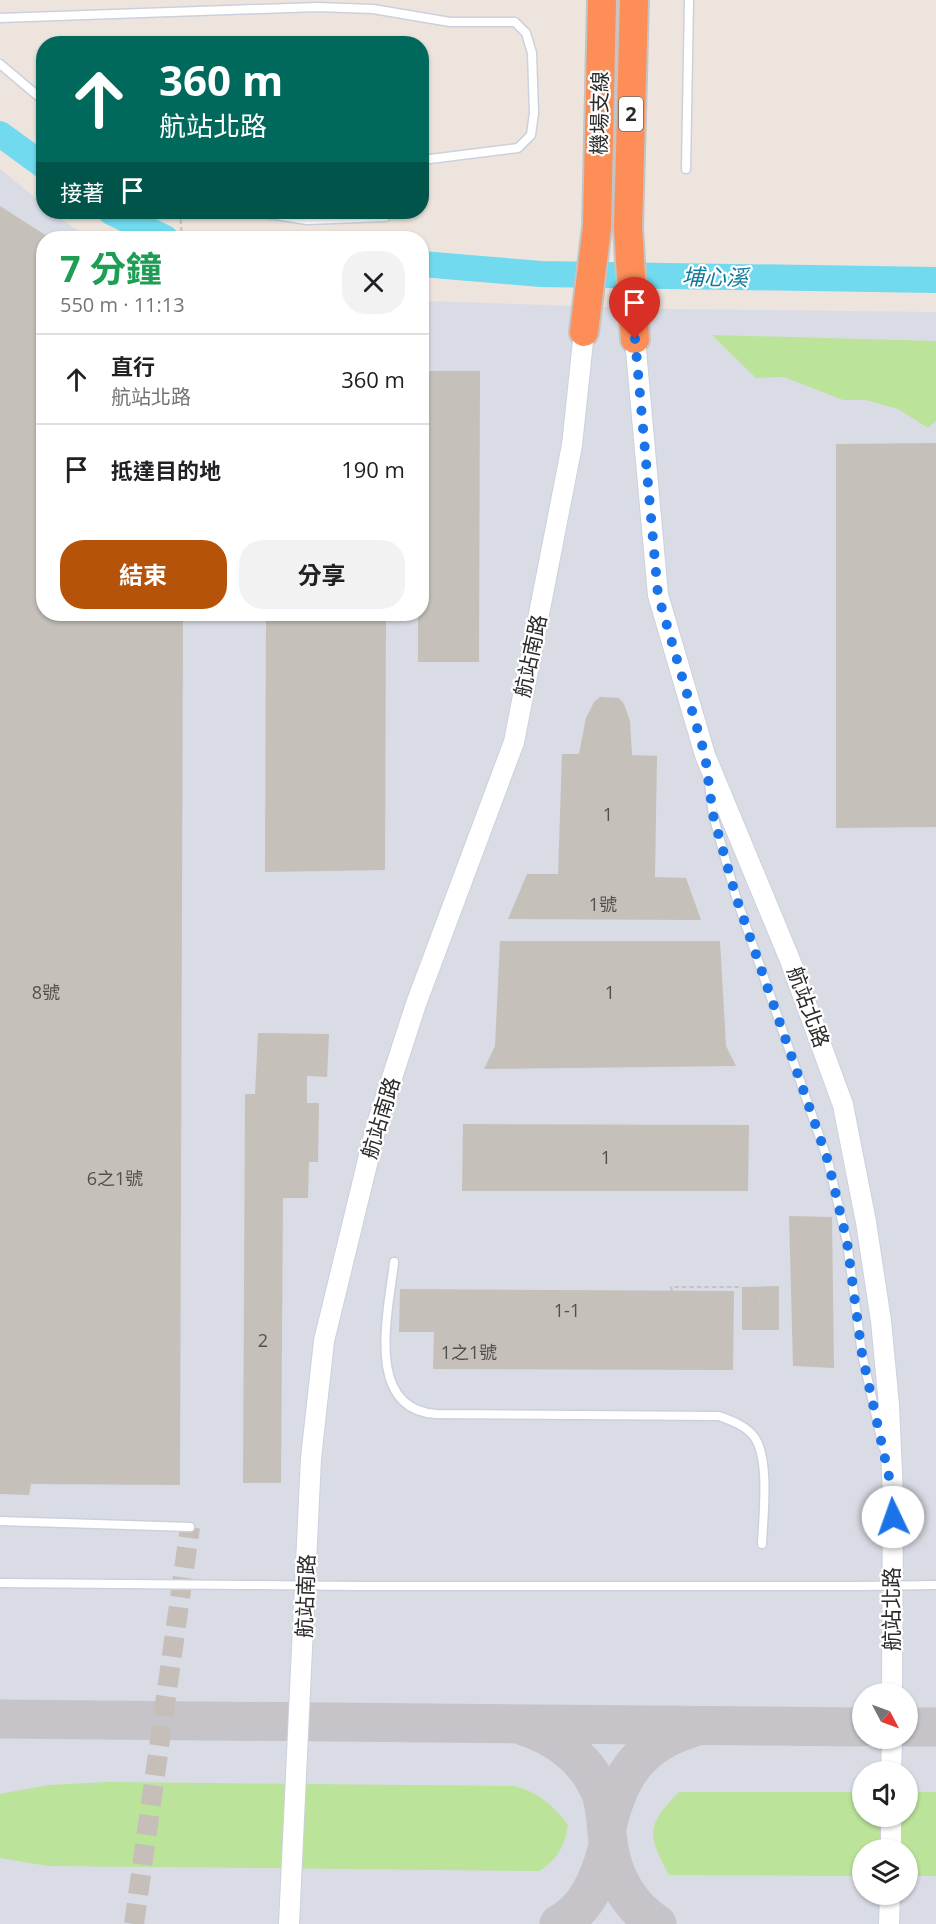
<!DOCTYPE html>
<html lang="zh-TW">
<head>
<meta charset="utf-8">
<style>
	body { margin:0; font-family:"Open Sans","Noto Sans TC",sans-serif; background:#f2f2f2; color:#202124; height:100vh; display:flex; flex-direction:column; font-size:22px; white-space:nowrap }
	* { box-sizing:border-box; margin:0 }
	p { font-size:20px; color:#757577 }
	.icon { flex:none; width:33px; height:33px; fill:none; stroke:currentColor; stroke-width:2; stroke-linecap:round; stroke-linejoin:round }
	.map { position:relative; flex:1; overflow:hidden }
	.details { position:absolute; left:36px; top:231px; width:393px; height:390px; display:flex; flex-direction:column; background:#fff; border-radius:24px; box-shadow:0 2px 4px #0004 }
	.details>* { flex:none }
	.guide { position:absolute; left:36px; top:36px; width:393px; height:183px; border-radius:24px; box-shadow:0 2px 4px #0004; background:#00695c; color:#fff; overflow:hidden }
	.needle { width:39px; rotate:131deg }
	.fabs { position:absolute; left:852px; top:1683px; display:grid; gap:12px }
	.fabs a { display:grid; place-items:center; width:66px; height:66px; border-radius:50%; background:#fff; box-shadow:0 2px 4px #0004; font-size:30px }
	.pin { position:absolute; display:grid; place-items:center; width:51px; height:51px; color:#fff; margin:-62px -26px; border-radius:50% 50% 50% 0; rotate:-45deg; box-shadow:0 0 6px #0007 }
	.pin .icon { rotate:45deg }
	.me { position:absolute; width:66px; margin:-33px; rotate:357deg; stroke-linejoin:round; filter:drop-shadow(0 0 4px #0008) }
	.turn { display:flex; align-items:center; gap:21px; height:126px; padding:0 24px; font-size:27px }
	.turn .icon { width:78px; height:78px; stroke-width:2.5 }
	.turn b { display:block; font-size:42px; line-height:51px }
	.then { display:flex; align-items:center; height:57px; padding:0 24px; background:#0003; gap:12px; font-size:22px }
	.round { display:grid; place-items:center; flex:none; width:63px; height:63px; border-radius:24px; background:#f2f2f2 }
	.summary { display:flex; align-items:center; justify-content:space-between; height:102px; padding:0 24px }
	h1 { font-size:36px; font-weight:700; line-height:45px; color:#1e9e55 }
	.cta { display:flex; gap:12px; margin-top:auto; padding:12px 24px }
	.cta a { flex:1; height:69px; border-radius:24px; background:#b45309; color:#fff; font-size:24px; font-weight:700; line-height:69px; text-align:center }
	.cta a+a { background:#f2f2f2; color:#202124 }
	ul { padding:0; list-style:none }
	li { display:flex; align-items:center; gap:18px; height:90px; padding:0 24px; border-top:2px solid #e0e0e0 }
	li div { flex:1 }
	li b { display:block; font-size:22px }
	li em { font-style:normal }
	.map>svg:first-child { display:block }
	.airport { fill:#d9dce5; fill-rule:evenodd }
	.green { fill:#bbe39a }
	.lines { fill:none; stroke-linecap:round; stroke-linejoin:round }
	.river { stroke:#71daee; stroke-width:26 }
	.taxiway { stroke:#c6c4c9; stroke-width:39 }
	.building { fill:#c5c0b9 }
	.tertiary-tunnel { stroke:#c6bfb9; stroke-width:20; stroke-dasharray:20 10; stroke-linecap:butt }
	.service-casing { stroke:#cbd1dc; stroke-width:11 }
	.tertiary-casing { stroke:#cbd1dc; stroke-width:22 }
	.motorway-casing { stroke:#c4c4c4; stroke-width:32 }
	.path { stroke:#c4c4c4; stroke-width:2; stroke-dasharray:4.5 3; stroke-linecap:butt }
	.service { stroke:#fff; stroke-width:8 }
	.tertiary { stroke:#fff; stroke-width:20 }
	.motorway { stroke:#fd8e58; stroke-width:28 }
	.service-bridge-casing { stroke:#cbd1dc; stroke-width:11; stroke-linecap:butt }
	.service-bridge { stroke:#fff; stroke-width:8 }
	.route { stroke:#1a73e8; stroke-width:10; stroke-dasharray:0 18 }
	.labels { text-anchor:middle; stroke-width:4.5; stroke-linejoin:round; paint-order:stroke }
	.number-label { font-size:18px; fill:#52504e }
	.shield { fill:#fff; stroke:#6b6b6b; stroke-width:1.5 }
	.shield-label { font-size:20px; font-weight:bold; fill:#2b2b2b }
	.street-label { font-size:21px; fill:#2b2b2b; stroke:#fff }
	.water-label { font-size:22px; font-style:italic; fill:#0f7a9b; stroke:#fff }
</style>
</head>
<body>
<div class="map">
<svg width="936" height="1924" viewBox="0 0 936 1924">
	<rect width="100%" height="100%" fill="#ede4dd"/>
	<path class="airport" d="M0 169 43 204 44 212H53L72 227 94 238H44V614H422V301L667 309 936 312V1924H0ZM862 1694H908V1738H862ZM862 1772H908V1816H862ZM862 1850H908V1894H862Z"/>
	<g class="green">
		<polygon points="712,335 936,341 936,421 928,428 898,409 866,400 843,400 784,377 756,378"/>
		<path d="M107 1782 515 1786C540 1794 552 1804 568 1825 564 1847 558 1859 539 1871L48 1866 0 1858V1794L49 1785Z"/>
		<path d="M679 1792H862V1816H908V1792H936V1876H908V1850H862V1876L669 1875C647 1834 646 1826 679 1792Z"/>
	</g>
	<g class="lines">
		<g class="river">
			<polyline points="0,134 44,166"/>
			<polyline points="111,212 165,238"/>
			<polyline points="422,264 541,274 936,280"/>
		</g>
		<g class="taxiway">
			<polyline points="0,1719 862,1727"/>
			<path d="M523 1726C555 1736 585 1757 599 1789 608 1808 605 1829 609 1848 614 1879 631 1908 657 1924"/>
			<polyline points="908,1727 936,1727"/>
			<path d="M608 1823C620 1774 641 1743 692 1728"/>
			<path d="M559 1924C588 1909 600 1876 608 1847"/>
		</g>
	</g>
	<g class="building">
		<polygon points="0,206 50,238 44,238 44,614 183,614 180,1485 31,1484 29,1495 0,1494"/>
		<polygon points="422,371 480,371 479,662 418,662 418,614 422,614"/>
		<polygon points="936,443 936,827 836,828 836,444"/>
		<polygon points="266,614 386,614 385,870 265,872"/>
		<polygon points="600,697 619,698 624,704 630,721 632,755 657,756 655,877 686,878 701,920 508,919 527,874 558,874 562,754 579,754 586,718 594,702"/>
		<polygon points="500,941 720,941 726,1046 736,1066 484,1069 495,1046"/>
		<polygon points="258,1033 329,1034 327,1077 307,1076 307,1103 319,1103 318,1162 309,1162 308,1198 283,1198 281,1483 243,1483 245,1094 255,1094"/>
		<polygon points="463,1124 749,1125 748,1191 462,1191"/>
		<polygon points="789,1216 832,1217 834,1368 793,1366"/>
		<polygon points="779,1286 779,1330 742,1330 742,1287"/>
		<polygon points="400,1289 734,1291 733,1370 433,1369 434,1332 399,1332"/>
	</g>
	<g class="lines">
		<polyline class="tertiary-tunnel" points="134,1924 190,1527"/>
		<defs>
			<g id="service">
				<polyline points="0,18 317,7 373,9 450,22 515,22 526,33 532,53 534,113 531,135 518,148 422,160"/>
				<polyline points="0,64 44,101"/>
				<polyline points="686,169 689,0"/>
				<polyline points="257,212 307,220 385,217"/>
				<polyline points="709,783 713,815 736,897 828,1161 847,1242 862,1354 883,1447"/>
				<path d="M394 1262C389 1310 363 1409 436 1414L719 1416C732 1421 747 1426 755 1438 770 1461 763 1517 762 1544"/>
				<polyline points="0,1521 190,1527"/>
				<polyline points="0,1583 246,1585"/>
				<polyline points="361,1586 858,1586"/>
			</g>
			<g id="tertiary">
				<polyline points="635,339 658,595 705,755 790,960 843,1105 866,1222 881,1321 889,1405 893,1495 892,1694"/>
				<polyline points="891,1772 892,1738"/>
				<polyline points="891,1850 891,1816"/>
				<polyline points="289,1924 311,1458 324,1341 376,1127 416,1004 514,742 572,445 584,332"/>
				<polyline points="889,1924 890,1894"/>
			</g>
			<g id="motorway">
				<polyline points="634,0 628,228 635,339"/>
				<polyline points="584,332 597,227 602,0"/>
			</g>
		</defs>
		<use href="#service" class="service-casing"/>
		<use href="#tertiary" class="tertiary-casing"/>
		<use href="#motorway" class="motorway-casing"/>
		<g class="path">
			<polyline points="180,212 182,238"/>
			<polyline points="672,1291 671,1287 742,1287"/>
			<polyline points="759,1304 760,1287"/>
		</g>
		<use href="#service" class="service"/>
		<use href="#tertiary" class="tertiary"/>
		<use href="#motorway" class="motorway"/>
		<defs>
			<g id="service-bridge">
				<polyline points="246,1585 361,1586"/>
				<polyline points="858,1586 936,1585"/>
			</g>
		</defs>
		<use href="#service-bridge" class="service-bridge-casing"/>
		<use href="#service-bridge" class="service-bridge"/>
	</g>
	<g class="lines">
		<polyline class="route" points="635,339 658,595 705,755 713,815 736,897 828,1161 847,1242 862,1354 893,1495 893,1517"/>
	</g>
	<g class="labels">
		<g class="number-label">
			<text x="608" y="821">1</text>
			<text x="603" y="911">1號</text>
			<text x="46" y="999">8號</text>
			<text x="610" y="999">1</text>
			<text x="606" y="1164">1</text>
			<text x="115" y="1185">6之1號</text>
			<text x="567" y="1317">1-1</text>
			<text x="263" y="1347">2</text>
			<text x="469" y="1359">1之1號</text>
		</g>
		<rect class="shield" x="619" y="97" width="24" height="34" rx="4.5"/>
		<g class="shield-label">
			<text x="631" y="121">2</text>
		</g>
		<g class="street-label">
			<text transform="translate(600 113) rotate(-89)" y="7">機場支線</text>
			<text transform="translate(531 656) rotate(-78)" y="7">航站南路</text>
			<text transform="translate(808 1007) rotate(70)" y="7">航站北路</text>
			<text transform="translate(381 1118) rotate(-73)" y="7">航站南路</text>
			<text transform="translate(306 1596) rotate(-88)" y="7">航站南路</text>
			<text transform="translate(892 1609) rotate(-90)" y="7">航站北路</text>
		</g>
		<g class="water-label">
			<text transform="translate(715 277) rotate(1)" y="8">埔心溪</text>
		</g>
	</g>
</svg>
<div class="fabs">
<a><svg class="needle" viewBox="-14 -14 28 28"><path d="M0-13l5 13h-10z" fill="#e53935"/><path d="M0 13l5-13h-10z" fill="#757577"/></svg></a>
<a><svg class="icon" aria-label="sound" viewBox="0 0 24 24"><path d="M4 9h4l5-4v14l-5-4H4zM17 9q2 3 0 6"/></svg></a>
<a><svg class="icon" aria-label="layers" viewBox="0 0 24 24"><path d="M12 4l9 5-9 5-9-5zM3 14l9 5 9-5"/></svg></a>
</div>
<div class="pin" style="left:635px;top:339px;background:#d93025"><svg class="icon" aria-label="arrive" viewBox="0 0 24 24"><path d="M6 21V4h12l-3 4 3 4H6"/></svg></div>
<svg class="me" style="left:893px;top:1517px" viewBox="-20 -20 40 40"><circle r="19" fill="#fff"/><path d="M0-13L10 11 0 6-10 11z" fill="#1a73e8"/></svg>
<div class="guide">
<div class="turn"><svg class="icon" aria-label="ahead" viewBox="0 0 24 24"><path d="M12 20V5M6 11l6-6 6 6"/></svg><div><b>360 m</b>航站北路</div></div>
<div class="then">接著<svg class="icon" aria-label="arrive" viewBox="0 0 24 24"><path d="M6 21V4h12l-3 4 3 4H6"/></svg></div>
</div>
<section class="details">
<div class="summary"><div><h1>7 分鐘</h1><p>550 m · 11:13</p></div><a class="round"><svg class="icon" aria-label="close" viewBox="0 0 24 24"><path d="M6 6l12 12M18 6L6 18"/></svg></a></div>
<ul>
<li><svg class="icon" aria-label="ahead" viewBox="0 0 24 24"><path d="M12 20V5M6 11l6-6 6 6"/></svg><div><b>直行</b><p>航站北路</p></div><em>360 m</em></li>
<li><svg class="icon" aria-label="arrive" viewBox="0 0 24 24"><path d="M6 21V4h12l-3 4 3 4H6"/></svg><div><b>抵達目的地</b></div><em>190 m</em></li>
</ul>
<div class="cta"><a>結束</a><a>分享</a></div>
</section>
</div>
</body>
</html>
